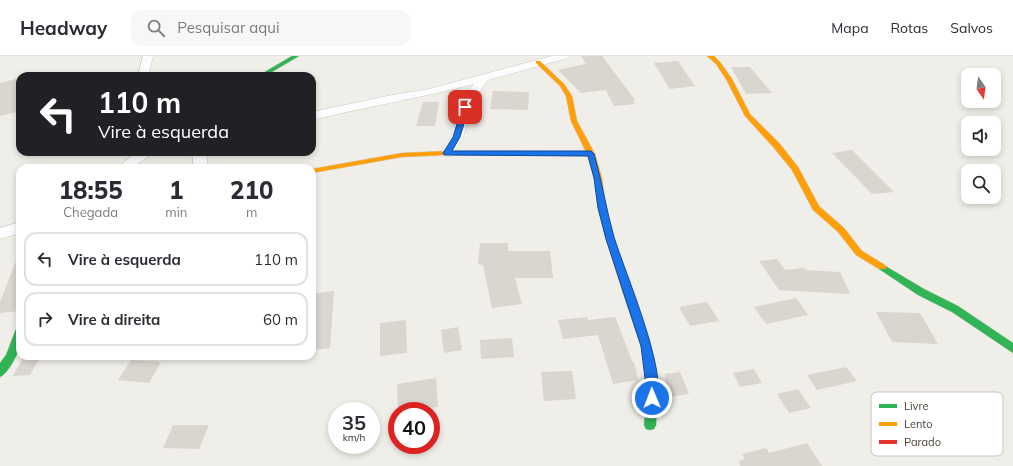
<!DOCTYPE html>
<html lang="pt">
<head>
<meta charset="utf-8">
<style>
	body { margin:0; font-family:Mulish,sans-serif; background:#f7f7f7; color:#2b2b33; height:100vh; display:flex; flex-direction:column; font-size:15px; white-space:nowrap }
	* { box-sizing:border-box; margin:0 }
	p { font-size:13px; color:#7c7c81 }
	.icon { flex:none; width:22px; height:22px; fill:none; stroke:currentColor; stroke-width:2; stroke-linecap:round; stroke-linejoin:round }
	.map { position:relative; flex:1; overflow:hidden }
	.sheet { position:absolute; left:16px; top:108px; width:300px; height:196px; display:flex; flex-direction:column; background:#fff; border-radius:12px; box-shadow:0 2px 6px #0003 }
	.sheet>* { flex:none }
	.banner { position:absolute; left:16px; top:16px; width:300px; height:84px; border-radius:12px; box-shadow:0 2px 6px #0003; background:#202124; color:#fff; overflow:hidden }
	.needle { width:26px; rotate:166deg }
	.controls { position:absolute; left:961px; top:12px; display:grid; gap:8px }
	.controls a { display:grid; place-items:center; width:40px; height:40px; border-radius:8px; background:#fff; box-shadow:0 2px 6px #0003; font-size:20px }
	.speed { position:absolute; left:328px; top:346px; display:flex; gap:8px; font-size:20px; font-weight:700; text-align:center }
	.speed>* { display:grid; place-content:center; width:52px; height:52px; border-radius:50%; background:#fff; box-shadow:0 2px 6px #0003; line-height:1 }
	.speed small { font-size:10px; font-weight:400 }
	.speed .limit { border:6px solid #d22; background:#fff; color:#111 }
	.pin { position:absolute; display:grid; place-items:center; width:34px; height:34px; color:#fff; margin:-17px; border-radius:8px; box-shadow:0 2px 6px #0006 }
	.me { position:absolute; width:44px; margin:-22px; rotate:359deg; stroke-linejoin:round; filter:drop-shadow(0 0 3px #0008) }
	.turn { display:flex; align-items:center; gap:14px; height:84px; padding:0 16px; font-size:18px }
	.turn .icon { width:52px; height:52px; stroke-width:2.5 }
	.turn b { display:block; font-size:28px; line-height:34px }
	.eta { display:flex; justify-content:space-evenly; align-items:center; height:68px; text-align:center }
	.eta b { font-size:24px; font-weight:800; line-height:28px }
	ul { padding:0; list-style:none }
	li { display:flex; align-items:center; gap:12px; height:54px; margin:0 8px 6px; padding:0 8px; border:2px solid #e1e1e2; border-radius:12px }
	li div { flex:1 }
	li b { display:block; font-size:15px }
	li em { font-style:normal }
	header { display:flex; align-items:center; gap:24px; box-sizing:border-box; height:56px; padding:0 20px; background:#fff; border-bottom:1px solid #e1e1e2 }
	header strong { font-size:19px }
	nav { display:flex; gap:22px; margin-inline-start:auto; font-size:14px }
	.search { width:280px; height:36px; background:#f7f7f7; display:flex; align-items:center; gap:10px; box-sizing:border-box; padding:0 14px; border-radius:12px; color:#7c7c81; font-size:15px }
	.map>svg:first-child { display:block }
	.building { fill:#d9d5cf }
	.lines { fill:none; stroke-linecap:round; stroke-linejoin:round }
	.street-casing { stroke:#cdcac4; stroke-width:1 }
	.fast-casing { stroke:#d0cbbf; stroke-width:1 }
	.slow-casing { stroke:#d0cbbf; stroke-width:1 }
	.jam-casing { stroke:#d0cbbf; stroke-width:1 }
	.street { fill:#fdfcfc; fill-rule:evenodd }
	.fast { fill:#30b455; fill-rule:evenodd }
	.slow { fill:#ff9f0a; fill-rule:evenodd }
	.jam { fill:#e5322d; fill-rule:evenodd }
	.route { fill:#1a73e8; stroke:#114b97 }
	.key { fill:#fff; stroke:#c8c5c2; stroke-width:1 }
	.key-label { font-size:11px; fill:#473f34 }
</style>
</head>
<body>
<header>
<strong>Headway</strong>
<div class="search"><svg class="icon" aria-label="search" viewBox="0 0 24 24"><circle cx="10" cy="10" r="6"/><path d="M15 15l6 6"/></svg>Pesquisar aqui</div>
<nav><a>Mapa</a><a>Rotas</a><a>Salvos</a></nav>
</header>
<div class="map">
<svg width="1013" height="410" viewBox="0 0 1013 410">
	<rect width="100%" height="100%" fill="#f0eee8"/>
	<g class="building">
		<polygon points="581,0 602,0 635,44 633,45 635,48 614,50 606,34 581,37 558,14 586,8"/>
		<polygon points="678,5 695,30 670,33 654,7"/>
		<polygon points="731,11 750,11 772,37 746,38"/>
		<polygon points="20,22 20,55 0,60 0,27"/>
		<polygon points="493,35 529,36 528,54 490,53"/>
		<polygon points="423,46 439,46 435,70 416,70"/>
		<polygon points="852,94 894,136 872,138 832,97"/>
		<polygon points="480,187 508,187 508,195 550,195 553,222 515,222 522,248 492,252 483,209 478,208"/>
		<polygon points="19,198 20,255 0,257 0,246"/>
		<polygon points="777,203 785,214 804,212 806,214 840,216 850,238 779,234 759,205"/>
		<polygon points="334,235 330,292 312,294 312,238"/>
		<polygon points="796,242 808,259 766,268 754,251"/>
		<polygon points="707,246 719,265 690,270 679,251"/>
		<polygon points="876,256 920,257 938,288 892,286"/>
		<polygon points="587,261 588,264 615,261 633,307 634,306 638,324 613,328 598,279 563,283 558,264"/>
		<polygon points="406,264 407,297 380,300 380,267"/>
		<polygon points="458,271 462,294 444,297 441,274"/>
		<polygon points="512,282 514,301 481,303 480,284"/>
		<polygon points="24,300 41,300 30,319 13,320"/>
		<polygon points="131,304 161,306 149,327 118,324"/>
		<polygon points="846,311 857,325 817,334 807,319"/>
		<polygon points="754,313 762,327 740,331 733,317"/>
		<polygon points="572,315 576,343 544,345 541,316"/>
		<polygon points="680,316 689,338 667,341 665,318"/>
		<polygon points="436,322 438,351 398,355 397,328"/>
		<polygon points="798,333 811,352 789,357 777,338"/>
		<polygon points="173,369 209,369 199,393 163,392"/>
		<polygon points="807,387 822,410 740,410 739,405 745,403 742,398 766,392 769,397"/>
	</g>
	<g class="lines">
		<defs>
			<g id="street">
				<polygon points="143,0 153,0 148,20 138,20"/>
				<path d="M552 0H569L568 2 488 24 474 43 463 81 452 100H442L440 97 451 81 462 43 474 28C420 42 366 51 312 64V56L387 40 429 33Z"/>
				<polygon points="138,96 154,96 132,112 116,112"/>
				<polygon points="192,96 206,96 208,112 194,112"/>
				<polygon points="20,166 20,177 0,183 0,172"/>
			</g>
			<g id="fast">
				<polygon points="292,0 299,0 265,20 258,20"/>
				<polygon points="882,208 924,233 958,250 1013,287 1013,297 952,256 918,239 879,213 877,211 879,209"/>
				<polygon points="627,230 630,231 632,234 651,290 658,329 656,369 654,373 650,374 646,373 644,369 648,329 641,290 622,234 624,231"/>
				<path d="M20 272C20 277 21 283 20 288 19 297 8 318 0 321V307L6 299 16 273Z"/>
			</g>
			<g id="slow">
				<polygon points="707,0 714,0 720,6 732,23 750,58 780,88 798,111 819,150 844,172 862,195 885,209 887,211 885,213 879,213 856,199 838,176 813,154 792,114 774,92 745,60 726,23 716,8"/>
				<polygon points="536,5 540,5 564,28 572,40 577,65 595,98 602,122 606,152 614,183 632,234 630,237 624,237 622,234 606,183 598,152 594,122 587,98 571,65 566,40 560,30 536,7"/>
				<polygon points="447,95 518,95 522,97 518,99 447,99 402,101 312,117 312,113 402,97"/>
			</g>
			<polygon id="jam" points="515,95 591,96 595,98 591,100 518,99 515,99"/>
		</defs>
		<use href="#street" class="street-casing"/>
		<use href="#fast" class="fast-casing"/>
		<use href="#slow" class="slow-casing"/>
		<use href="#jam" class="jam-casing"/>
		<use href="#street" class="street"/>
		<use href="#fast" class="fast"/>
		<use href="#slow" class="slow"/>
		<use href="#jam" class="jam"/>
	</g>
	<path class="route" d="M465 49 469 51 460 81 452 95H591L594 98C602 125 606 153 614 181 624 214 669 318 656 346L652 347 648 346 641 290 606 183 598 152 594 122 588 100 444 99 443 97 453 81 462 51Z"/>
	<rect x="871" y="336" width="132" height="64" rx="6" class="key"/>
	<rect x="879" y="348" width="18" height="4" fill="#30b455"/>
	<rect x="879" y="366" width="18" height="4" fill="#ff9f0a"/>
	<rect x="879" y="384" width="18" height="4" fill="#e5322d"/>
	<g class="key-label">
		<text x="904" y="354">Livre</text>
		<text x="904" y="372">Lento</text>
		<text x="904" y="390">Parado</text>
	</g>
</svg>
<div class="controls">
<a><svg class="needle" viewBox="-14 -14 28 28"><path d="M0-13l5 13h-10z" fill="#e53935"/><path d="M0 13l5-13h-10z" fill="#7c7c81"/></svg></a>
<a><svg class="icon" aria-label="sound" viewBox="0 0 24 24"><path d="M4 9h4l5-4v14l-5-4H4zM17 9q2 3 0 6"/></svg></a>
<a><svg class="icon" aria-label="search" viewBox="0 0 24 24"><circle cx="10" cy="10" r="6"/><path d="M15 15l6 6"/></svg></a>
</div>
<div class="speed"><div>35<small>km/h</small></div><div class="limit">40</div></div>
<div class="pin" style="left:465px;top:51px;background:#d93025"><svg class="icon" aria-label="arrive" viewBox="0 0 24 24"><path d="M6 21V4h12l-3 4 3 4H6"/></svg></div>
<svg class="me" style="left:652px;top:342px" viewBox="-20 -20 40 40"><circle r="17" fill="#1a73e8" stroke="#fff" stroke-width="3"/><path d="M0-11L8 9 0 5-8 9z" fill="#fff"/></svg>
<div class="banner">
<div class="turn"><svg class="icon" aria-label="left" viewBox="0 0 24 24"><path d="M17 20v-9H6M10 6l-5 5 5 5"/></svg><div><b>110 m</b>Vire à esquerda</div></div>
</div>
<section class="sheet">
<div class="eta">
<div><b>18:55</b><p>Chegada</p></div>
<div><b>1</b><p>min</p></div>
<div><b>210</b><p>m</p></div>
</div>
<ul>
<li><svg class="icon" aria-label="left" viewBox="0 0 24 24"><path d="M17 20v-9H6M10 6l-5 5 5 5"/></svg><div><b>Vire à esquerda</b></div><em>110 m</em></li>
<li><svg class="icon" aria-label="right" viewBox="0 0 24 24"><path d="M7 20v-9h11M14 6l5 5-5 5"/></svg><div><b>Vire à direita</b></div><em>60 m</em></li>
</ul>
</section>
</div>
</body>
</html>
